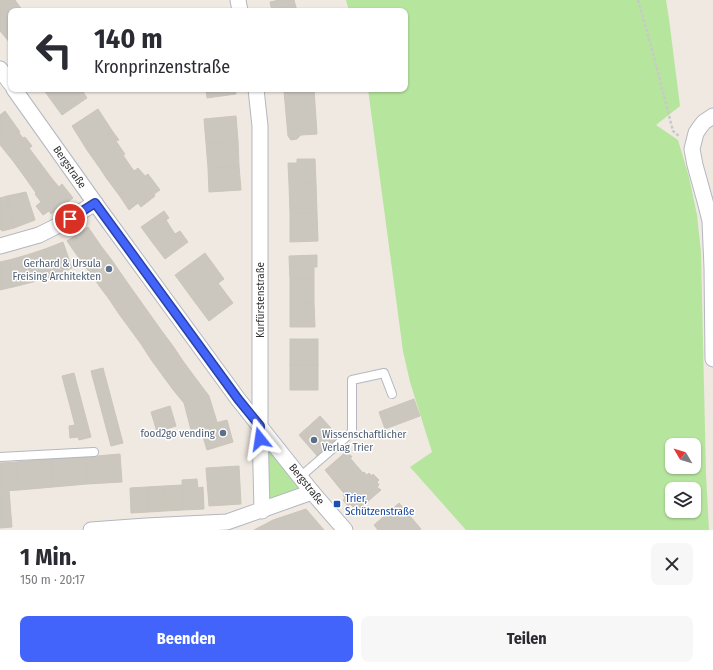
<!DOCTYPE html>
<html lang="de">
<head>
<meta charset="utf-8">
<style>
	body { margin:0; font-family:"Fira Sans Condensed",sans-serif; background:#f7f7f7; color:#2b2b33; height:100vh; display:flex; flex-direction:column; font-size:15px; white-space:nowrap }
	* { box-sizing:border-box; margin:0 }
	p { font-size:13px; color:#7c7c81 }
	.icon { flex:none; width:22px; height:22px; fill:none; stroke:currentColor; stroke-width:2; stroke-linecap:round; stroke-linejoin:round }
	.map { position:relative; height:530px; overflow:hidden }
	.panel { display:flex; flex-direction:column; background:#fff; flex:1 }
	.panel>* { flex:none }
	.banner { position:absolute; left:8px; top:8px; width:400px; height:84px; border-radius:8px; box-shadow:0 1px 3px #0004; background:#fff; color:#2b2b33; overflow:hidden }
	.needle { width:26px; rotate:308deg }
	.fabs { position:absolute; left:665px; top:438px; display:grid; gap:8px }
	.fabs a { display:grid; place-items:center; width:36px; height:36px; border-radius:8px; background:#fff; box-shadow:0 1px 3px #0004; font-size:20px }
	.pin { position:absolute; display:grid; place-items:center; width:34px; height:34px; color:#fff; margin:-17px; border:2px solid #fff; border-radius:50%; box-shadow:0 1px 4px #0007 }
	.me { position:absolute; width:44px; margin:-22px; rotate:345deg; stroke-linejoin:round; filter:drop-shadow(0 0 3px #0008) }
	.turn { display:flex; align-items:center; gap:14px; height:84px; padding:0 20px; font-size:18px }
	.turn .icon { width:52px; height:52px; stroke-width:2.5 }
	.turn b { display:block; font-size:28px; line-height:34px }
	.round { display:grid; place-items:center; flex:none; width:42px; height:42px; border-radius:8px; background:#f7f7f7 }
	.headline { display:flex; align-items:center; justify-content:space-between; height:68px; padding:0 20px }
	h1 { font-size:24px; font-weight:700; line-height:30px }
	.action { display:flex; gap:8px; margin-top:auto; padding:8px 20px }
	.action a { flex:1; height:46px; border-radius:8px; background:#4264fb; color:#fff; font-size:16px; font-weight:700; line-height:46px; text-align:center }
	.action a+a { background:#f7f7f7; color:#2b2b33 }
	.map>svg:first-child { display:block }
	.green { fill:#b6e59e; fill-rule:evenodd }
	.building { fill:#cbc7bf; stroke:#cbc5ba }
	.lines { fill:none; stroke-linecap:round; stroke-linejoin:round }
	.lane-casing { stroke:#b4b7c1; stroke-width:10 }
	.street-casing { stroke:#b4b7c1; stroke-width:17 }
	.path { stroke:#c9c9c9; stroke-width:2.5; stroke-dasharray:3 2; stroke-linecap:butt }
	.lane { stroke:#fff; stroke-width:8 }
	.street { stroke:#fff; stroke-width:15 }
	.route-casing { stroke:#2b41a3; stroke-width:10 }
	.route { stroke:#4264fb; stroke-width:7 }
	.service-dot { fill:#5c6f8a; stroke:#fff; stroke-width:1.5 }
	.transit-dot { fill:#1a4fb4; stroke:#fff; stroke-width:1.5 }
	.labels { text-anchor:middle; stroke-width:3; stroke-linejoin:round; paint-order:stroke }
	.street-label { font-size:11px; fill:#2e2e2e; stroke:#fff }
	.service-label { font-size:11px; fill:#4e5e75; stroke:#fff; text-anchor:end }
	.transit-label { font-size:11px; fill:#164399; stroke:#fff; text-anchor:start }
</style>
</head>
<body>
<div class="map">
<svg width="713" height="530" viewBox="0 0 713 530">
	<rect width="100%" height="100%" fill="#efe9e1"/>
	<g class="green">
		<path d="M346 0H666L669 19 680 106 656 125 678 140 689 177 697 215 701 252 706 475 709 530H466L410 467 432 452 410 382 403 351 368 89H405V11H349ZM672 445H694V467H672ZM672 489H694V511H672Z"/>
		<polygon points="263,438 304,490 270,502 265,496"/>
	</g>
	<g class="building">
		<polygon points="0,0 15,0 17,3 0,16"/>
		<polygon points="279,0 294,0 297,11 272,11 270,2"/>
		<polygon points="17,3 23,11 11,11 11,44 0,31 0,16"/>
		<polygon points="43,89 81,89 87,98 62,115"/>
		<polygon points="206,89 235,89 236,94 207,98"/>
		<polygon points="285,89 314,89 317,134 301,135 297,139 291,140 288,136 284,91"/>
		<polygon points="98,109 113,132 87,150 72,126"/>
		<polygon points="5,111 20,132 1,146 0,144 0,115"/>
		<polygon points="236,116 238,141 206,143 204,119"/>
		<polygon points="113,132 119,140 116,141 122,150 99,167 87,150"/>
		<polygon points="19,133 23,138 25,137 32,146 13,161 1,146"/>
		<polygon points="238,141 239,166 208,168 206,143"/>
		<polygon points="29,148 41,164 24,176 13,161"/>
		<polygon points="122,150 125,154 123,155 129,164 107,179 99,167"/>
		<polygon points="297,159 315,159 316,183 289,184 288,163 297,163"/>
		<polygon points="41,164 53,180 36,193 24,176"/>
		<polygon points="129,164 134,171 138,168 145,176 119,195 107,179"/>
		<polygon points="239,166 241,190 209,192 208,168"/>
		<polygon points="148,174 160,190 154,194 155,196 141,207 138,203 129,210 119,195"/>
		<polygon points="53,180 59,187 62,184 73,198 51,214 49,211 43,215 36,206 41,202 35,194"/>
		<polygon points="316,183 317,213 290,213 289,184"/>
		<polygon points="26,192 35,220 14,228 7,196"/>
		<polygon points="7,196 14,228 2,231 0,229 0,198"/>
		<polygon points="164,211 169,218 166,220 171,228 152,242 141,227"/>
		<polygon points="290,213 317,213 318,241 290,242"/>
		<polygon points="88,227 101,246 81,261 67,241"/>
		<polygon points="171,228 175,234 180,231 188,242 165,259 152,242"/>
		<polygon points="63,242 72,268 53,276 45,249"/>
		<polygon points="101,246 111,259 91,274 81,261"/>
		<polygon points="45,249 53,276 33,282 27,255"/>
		<polygon points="205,253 224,279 194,301 175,275"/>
		<polygon points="27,255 33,282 13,287 9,260"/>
		<polygon points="317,255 317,267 314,267 314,279 290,279 289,256"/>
		<polygon points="111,259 120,272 100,287 91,274"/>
		<polygon points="9,260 13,287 0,290 0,262"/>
		<polygon points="120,272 129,285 109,299 100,287"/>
		<polygon points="290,279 314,279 314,302 290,303"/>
		<polygon points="218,283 233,303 209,321 194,301"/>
		<polygon points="129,285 139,299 119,314 109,299"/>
		<polygon points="139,299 161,330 141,344 119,314"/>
		<polygon points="314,302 315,327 290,327 290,303"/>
		<polygon points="161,330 173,346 152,361 141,344"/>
		<rect x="290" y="339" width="28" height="26"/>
		<polygon points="173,346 183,361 163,376 152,361"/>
		<polygon points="183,361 194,376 174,391 163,376"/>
		<rect x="290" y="365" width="28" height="25"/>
		<polygon points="103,368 123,443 111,446 91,371"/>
		<polygon points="74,373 91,437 79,440 78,437 70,438 69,426 75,425 62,376"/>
		<polygon points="194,376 209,396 184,403 174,391"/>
		<polygon points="209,396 217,422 191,430 184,403"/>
		<polygon points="414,399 420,416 385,429 379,412"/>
		<polygon points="170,406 176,426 157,432 151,412"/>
		<polygon points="320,416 340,438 319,458 299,435"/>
		<polygon points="227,420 233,442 207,450 200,427"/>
		<polygon points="347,451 352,457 350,458 363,473 342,491 325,470"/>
		<polygon points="120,454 122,482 87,484 85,457"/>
		<polygon points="85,457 87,484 53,487 51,459"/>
		<polygon points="51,459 53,487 19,490 16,462"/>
		<polygon points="16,462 19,490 0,491 0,463"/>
		<polygon points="239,466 241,504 209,506 206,468"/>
		<polygon points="364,472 367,475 369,473 372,476 373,474 379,480 377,482 379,485 377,487 381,490 359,509 355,505 353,507 350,504 348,506 343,500 345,498 343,495 345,494 342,491"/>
		<polygon points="197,479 198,488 203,487 204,509 183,510 182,480"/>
		<polygon points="182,485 183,510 165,511 164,486"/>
		<polygon points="164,486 165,511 148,512 147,487"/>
		<polygon points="147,487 148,512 131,513 130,488"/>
		<polygon points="9,490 12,527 0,528 0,491"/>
		<polygon points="399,503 421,529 419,530 378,530 374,525"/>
		<polygon points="306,509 324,530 254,530 273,520"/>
	</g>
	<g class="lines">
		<defs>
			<g id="lane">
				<polyline points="0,457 94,452"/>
				<polyline points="300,477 352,432 352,380 384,373 392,394"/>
			</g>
			<g id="street">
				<polyline points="238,0 240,11"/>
				<polyline points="0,69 11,84"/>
				<polyline points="14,89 100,210 238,399 312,492 345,530"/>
				<polyline points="256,89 260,126 260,426 262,511"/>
				<polyline points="713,116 704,122 700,127 696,133 692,149 695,165 705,201 710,221 712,268 713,359"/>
				<polyline points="0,246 39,235 61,224 95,203"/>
				<polyline points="91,530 146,526 227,522 312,492"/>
			</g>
		</defs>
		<use href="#lane" class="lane-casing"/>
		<use href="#street" class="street-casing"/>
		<polyline class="path" points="638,0 651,46 673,131 680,137"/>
		<use href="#lane" class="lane"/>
		<use href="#street" class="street"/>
	</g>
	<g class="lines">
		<defs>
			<polyline id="route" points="70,219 95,203 238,399 260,426 260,439"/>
		</defs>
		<use href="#route" class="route-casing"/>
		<use href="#route" class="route"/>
	</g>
	<g class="service-dot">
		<circle cx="109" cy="269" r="4"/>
		<circle cx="223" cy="433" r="4"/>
		<circle cx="314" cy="440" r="4"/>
	</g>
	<rect class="transit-dot" x="333" y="500" width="8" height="8" rx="2"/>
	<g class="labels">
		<g class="street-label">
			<text transform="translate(70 167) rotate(55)" y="4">Bergstraße</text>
			<text transform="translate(260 300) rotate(-90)" y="4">Kurfürstenstraße</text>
			<text transform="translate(307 484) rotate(51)" y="4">Bergstraße</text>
		</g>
		<g class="service-label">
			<text x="101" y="267">Gerhard &amp; Ursula<tspan x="101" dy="13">Freising Architekten</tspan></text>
			<text x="215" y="437">food2go vending</text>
			<text x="322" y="438" text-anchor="start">Wissenschaftlicher<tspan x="322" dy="13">Verlag Trier</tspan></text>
		</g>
		<g class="transit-label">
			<text x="345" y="502">Trier,<tspan x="345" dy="13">Schützenstraße</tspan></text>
		</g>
	</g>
</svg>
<div class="fabs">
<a><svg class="needle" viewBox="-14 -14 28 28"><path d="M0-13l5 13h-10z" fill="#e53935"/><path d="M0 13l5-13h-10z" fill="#7c7c81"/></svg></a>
<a><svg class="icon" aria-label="layers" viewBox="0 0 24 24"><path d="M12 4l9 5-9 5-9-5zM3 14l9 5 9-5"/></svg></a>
</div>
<div class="pin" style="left:70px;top:219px;background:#d93025"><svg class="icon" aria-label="arrive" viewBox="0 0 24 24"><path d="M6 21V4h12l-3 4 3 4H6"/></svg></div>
<svg class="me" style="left:260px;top:439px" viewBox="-20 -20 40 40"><path d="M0-17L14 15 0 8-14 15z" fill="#4264fb" stroke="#fff" stroke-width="4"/></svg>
<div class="banner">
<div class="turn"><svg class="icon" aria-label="left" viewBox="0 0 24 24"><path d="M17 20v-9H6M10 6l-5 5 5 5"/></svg><div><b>140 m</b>Kronprinzenstraße</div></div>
</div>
</div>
<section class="panel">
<div class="headline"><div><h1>1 Min.</h1><p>150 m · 20:17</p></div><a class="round"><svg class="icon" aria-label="close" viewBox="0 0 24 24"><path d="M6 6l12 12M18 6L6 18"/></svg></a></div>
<div class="action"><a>Beenden</a><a>Teilen</a></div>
</section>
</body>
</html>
